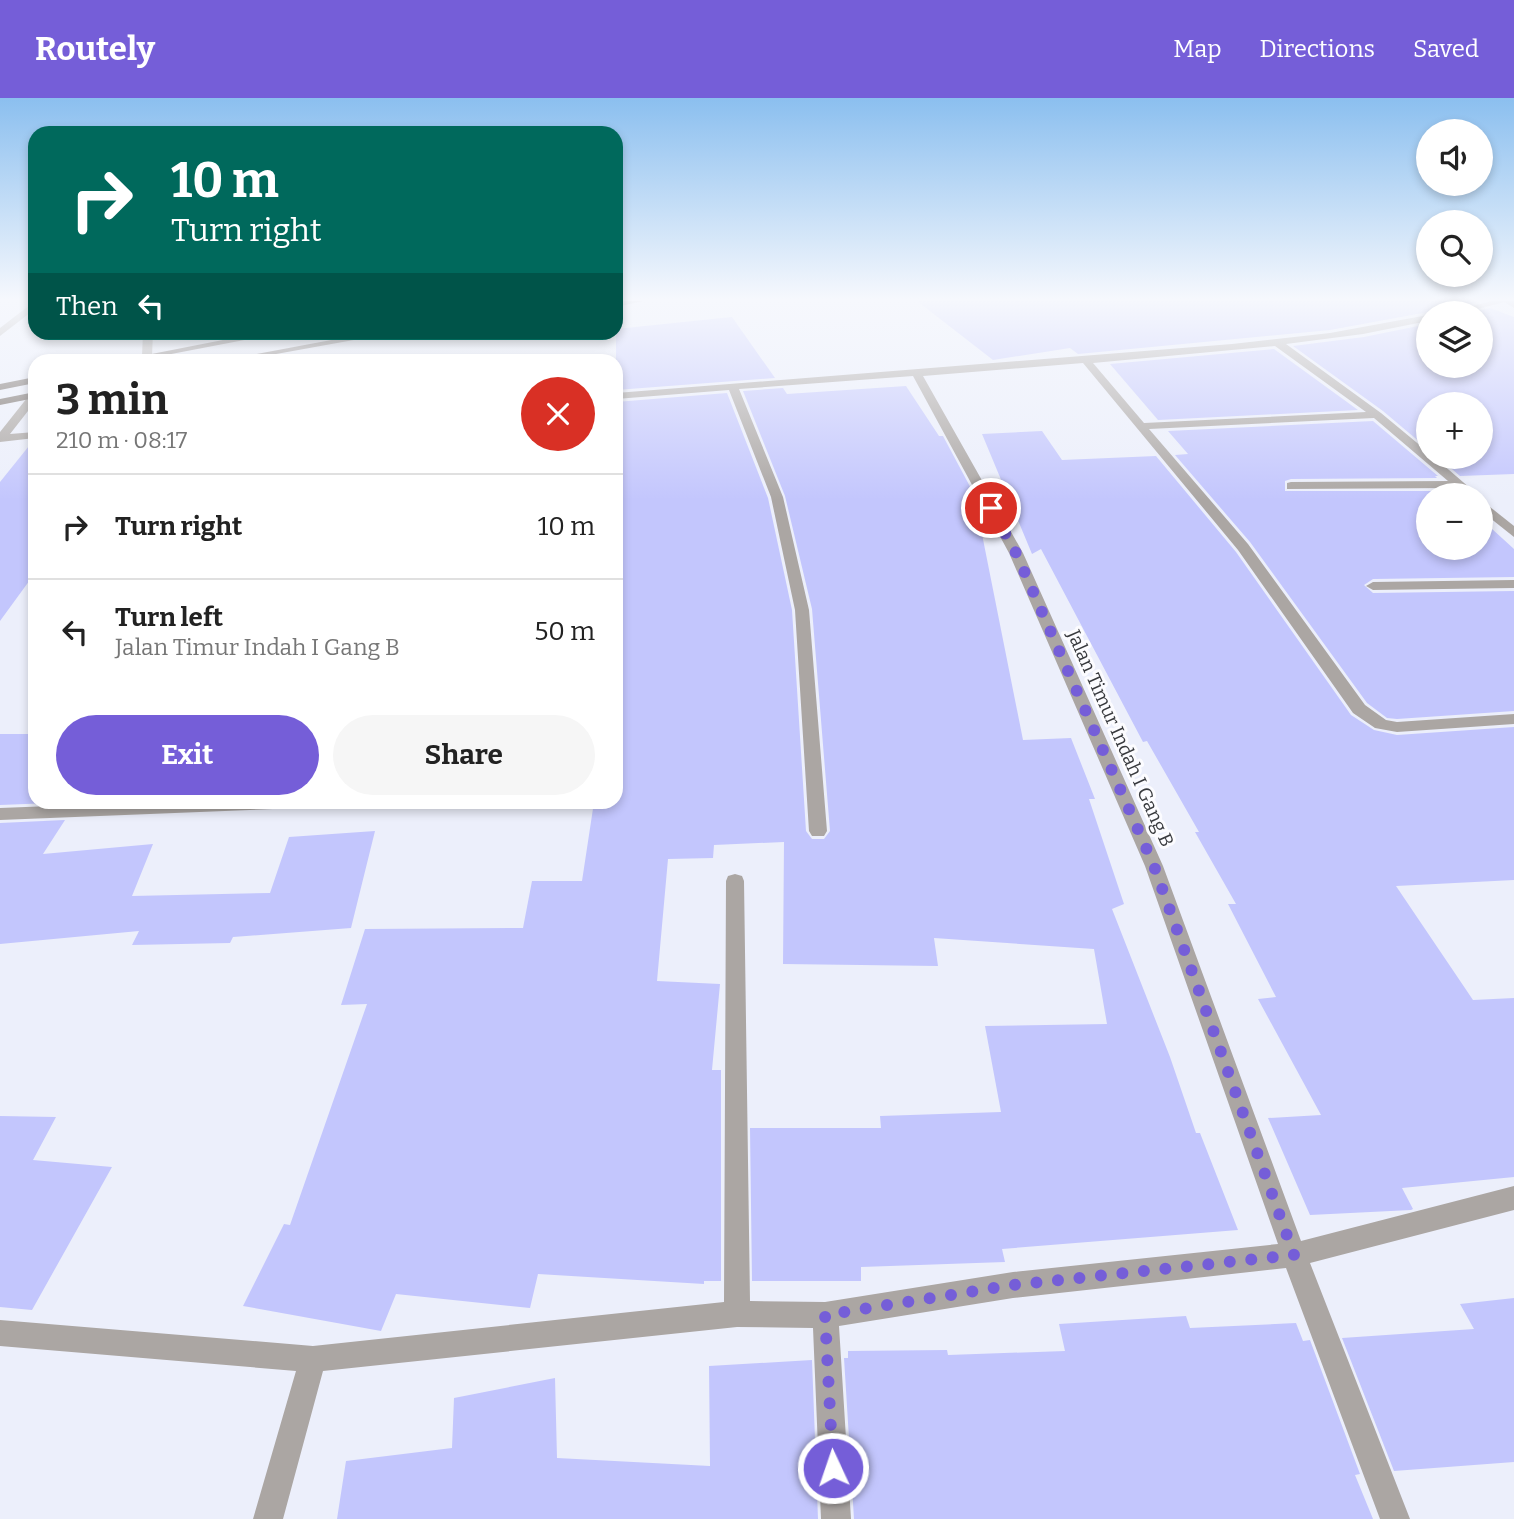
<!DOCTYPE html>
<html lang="en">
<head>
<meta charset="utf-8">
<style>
	body { margin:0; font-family:Bitter,serif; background:#f6f6f6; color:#222; height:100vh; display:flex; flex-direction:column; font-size:26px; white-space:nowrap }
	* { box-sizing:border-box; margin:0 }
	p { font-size:23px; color:#767676 }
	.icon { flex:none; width:38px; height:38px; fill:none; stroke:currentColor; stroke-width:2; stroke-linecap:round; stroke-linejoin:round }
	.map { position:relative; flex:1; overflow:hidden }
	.side { position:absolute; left:28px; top:256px; width:595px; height:455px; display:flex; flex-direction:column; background:#fff; border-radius:21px; box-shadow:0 4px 10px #0003 }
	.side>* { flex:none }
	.top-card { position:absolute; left:28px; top:28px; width:595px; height:214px; border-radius:21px; box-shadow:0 4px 10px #0003; background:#00695c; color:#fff; overflow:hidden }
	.fabs { position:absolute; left:1416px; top:21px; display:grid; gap:14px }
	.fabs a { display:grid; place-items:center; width:77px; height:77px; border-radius:50%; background:#fff; box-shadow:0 4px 10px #0003; font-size:35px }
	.pin { position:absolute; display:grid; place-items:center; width:60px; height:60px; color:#fff; margin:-30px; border:4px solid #fff; border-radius:50%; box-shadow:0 2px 7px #0007 }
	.me { position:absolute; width:77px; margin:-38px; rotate:357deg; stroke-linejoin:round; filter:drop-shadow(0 0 5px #0008) }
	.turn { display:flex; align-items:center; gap:24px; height:147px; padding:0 28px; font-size:32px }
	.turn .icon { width:91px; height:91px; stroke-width:2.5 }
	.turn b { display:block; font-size:49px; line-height:60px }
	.then { display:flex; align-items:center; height:66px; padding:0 28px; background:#0003; gap:14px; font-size:26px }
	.round { display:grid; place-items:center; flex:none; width:74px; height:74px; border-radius:37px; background:#f6f6f6 }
	.head { display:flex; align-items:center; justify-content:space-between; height:119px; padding:0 28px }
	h1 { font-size:42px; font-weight:700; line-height:52px }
	.action { display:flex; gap:14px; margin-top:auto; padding:14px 28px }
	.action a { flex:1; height:80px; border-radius:42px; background:#755ed8; color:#fff; font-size:28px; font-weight:700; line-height:80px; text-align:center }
	.action a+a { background:#f6f6f6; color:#222 }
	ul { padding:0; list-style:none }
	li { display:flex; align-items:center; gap:21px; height:105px; padding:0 28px; border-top:2px solid #e0e0e0 }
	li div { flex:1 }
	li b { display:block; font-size:26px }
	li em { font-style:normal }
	header { display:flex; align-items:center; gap:42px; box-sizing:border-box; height:98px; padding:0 35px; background:#755ed8; color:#fff }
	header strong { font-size:33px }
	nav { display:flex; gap:38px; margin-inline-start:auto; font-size:24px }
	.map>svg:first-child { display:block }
	.building { fill:#c3c6fd }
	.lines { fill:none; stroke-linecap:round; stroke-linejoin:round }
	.minor { fill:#aba6a3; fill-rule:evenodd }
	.tertiary { fill:#aba6a3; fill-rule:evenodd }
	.primary { fill:#736a65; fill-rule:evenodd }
	.route { stroke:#755ed8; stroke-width:12; stroke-dasharray:0 21.6 }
	.labels { text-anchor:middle; stroke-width:6; stroke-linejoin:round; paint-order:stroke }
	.street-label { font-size:19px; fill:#383a3e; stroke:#fcfcff }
</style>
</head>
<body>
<header>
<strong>Routely</strong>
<nav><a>Map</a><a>Directions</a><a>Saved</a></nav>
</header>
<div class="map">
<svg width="1514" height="1421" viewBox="0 0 1514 1421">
	<rect width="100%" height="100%" fill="#eceffb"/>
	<g class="building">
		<polygon points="917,203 1470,203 1474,205 1441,215 1428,214 1330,232 1078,256 1070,250 993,262"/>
		<polygon points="1490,210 1514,219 1514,376 1460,378 1438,359 1480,359 1480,306 1428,306 1428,351 1383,313 1293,248 1364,239 1428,226 1428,268 1480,268 1480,215 1471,215"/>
		<polygon points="732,219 775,280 616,292 616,231"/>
		<polygon points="1274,251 1358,312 1158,322 1110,266"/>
		<polygon points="906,288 939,338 943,338 974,396 1023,642 1071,640 1095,701 1089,701 1124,806 1112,811 1170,959 1196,1035 1200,1035 1238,1132 1002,1151 1005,1164 861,1169 861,1183 752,1183 750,1030 881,1030 880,1018 1001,1014 985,928 1107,926 1094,851 934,840 938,868 783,866 784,744 714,747 713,760 668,761 657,883 720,886 712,972 721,972 721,1183 704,1183 704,1186 538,1176 530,1210 396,1196 381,1233 243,1208 284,1126 290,1127 367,906 341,907 365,831 523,830 532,783 582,783 594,704 616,704 616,304 727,295 768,400 792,512 806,733 812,741 824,741 830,733 812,511 785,398 743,293 783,290 787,296"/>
		<polygon points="1373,323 1438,378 1435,378 1437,380 1291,381 1285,383 1285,393 1451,393 1456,397 1428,397 1428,450 1480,450 1480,420 1514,451 1514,479 1373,481 1364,487 1373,495 1514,493 1514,613 1397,621 1387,620 1367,605 1250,444 1175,357 1188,356 1168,333"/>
		<polygon points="1042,333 1062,362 1156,358 1236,454 1351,617 1374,632 1397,637 1514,629 1514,782 1396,788 1473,902 1514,900 1514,1079 1402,1090 1413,1111 1411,1112 1310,1117 1268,1020 1321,1017 1258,901 1276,899 1228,806 1236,806 1195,734 1199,734 1147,643 1143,644 1041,451 1032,456 982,336"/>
		<polygon points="33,343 35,343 35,475 0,523 0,384"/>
		<polygon points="0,636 35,636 35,704 77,704 0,707"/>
		<polygon points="65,722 43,756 153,746 132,798 270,795 289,739 375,733 351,830 233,839 230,845 132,847 139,833 0,846 0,725"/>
		<polygon points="0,1018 56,1019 33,1062 112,1069 32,1212 0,1209"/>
		<polygon points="1514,1200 1514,1364 1394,1373 1342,1240 1474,1231 1460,1206"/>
		<polygon points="1186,1218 1190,1230 1296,1225 1303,1243 1310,1242 1360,1376 1355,1377 1373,1421 854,1421 844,1260 848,1260 848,1253 947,1252 948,1257 1065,1253 1059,1226"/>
		<polygon points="812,1262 818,1421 337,1421 346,1363 452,1350 454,1300 555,1280 557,1360 710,1368 709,1268"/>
	</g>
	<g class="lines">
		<g class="minor">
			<polygon points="35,203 35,211 0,238 0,230"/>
			<polygon points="1492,203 1509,203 1461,215 1444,215"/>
			<path d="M1428 217V223L1363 236 1286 246 1381 315 1428 354V359H1434L1478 397H1465L1456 390 1287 391V385L1291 384 1448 383 1374 320 1149 331 1248 446 1365 607 1386 622 1397 624 1514 616V626L1397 634 1375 630 1353 615 1238 452 1083 265 923 278 1023 455 1163 768 1301 1143 1514 1088V1112L1310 1165 1410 1421H1380L1286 1170 1013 1200 839 1228 851 1421H821L813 1230 737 1229 323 1273 283 1421H253L296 1273 0 1248V1222L313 1248 724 1204 726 783 728 778 735 776 742 778 744 783 750 1203 825 1204 1013 1174 1278 1146 1145 768 1009 455 913 278 739 291 783 399 809 512 827 733 824 738H812L809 733 795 512 771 399 729 292 616 301V295L1232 246 1330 235ZM1275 248 1366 314 1144 325 1093 265Z"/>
			<polygon points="143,234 153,234 152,258 147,261 142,258"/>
			<polygon points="35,294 35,304 10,336 35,334 35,340 0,344 0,334 31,295"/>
			<polygon points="1480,401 1514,428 1514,439 1480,412"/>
			<polygon points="1514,482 1514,490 1373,492 1366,488 1373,484"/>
			<polygon points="154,704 307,704 298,710 0,722 0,710"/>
		</g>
		<polygon class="tertiary" points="1503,203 1514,203 1514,210"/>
		<g class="primary">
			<polygon points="616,203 643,203 616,209"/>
			<polygon points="263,234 286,234 140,262 121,262"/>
			<polygon points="374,234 398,234 243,262 224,262"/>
			<polygon points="35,279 35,285 0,292 0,286"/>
			<polygon points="35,294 35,300 0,307 0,301"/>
		</g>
	</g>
	<linearGradient id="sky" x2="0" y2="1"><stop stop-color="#8bbfef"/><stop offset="0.5" stop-color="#f6f8fd"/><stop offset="1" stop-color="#f6f8fd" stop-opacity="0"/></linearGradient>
	<rect width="1514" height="402" fill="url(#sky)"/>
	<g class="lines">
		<polyline class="route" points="833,1370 825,1217 1013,1187 1294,1157 1154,768 1016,455 991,410"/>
	</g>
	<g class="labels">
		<g class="street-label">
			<text transform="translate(1121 640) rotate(66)" y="7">Jalan Timur Indah I Gang B</text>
		</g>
	</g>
</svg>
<div class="fabs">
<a><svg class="icon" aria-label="sound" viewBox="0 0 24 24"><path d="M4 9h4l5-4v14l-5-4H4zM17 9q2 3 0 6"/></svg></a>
<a><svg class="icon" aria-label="search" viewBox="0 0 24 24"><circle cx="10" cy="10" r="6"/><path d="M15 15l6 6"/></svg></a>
<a><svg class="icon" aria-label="layers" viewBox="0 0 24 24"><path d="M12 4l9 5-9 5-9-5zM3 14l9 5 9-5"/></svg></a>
<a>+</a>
<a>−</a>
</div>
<div class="pin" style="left:991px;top:410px;background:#d93025"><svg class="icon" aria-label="arrive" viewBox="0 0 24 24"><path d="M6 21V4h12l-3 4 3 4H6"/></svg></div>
<svg class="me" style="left:833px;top:1370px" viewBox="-20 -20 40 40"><circle r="17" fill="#755ed8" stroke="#fff" stroke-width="3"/><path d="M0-11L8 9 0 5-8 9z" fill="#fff"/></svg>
<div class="top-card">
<div class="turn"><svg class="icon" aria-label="right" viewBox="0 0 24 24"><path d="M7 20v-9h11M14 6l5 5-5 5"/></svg><div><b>10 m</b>Turn right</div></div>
<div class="then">Then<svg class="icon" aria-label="left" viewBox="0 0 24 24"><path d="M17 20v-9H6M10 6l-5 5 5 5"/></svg></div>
</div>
<section class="side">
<div class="head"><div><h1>3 min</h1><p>210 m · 08:17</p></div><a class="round" style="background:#d93025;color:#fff"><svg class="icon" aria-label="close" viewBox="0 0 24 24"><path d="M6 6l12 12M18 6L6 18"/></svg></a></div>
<ul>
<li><svg class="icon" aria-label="right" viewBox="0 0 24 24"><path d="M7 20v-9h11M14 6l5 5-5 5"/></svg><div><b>Turn right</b></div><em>10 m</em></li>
<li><svg class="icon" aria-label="left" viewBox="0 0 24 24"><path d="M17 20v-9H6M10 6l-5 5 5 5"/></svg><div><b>Turn left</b><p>Jalan Timur Indah I Gang B</p></div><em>50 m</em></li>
</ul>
<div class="action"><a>Exit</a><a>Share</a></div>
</section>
</div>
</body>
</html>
